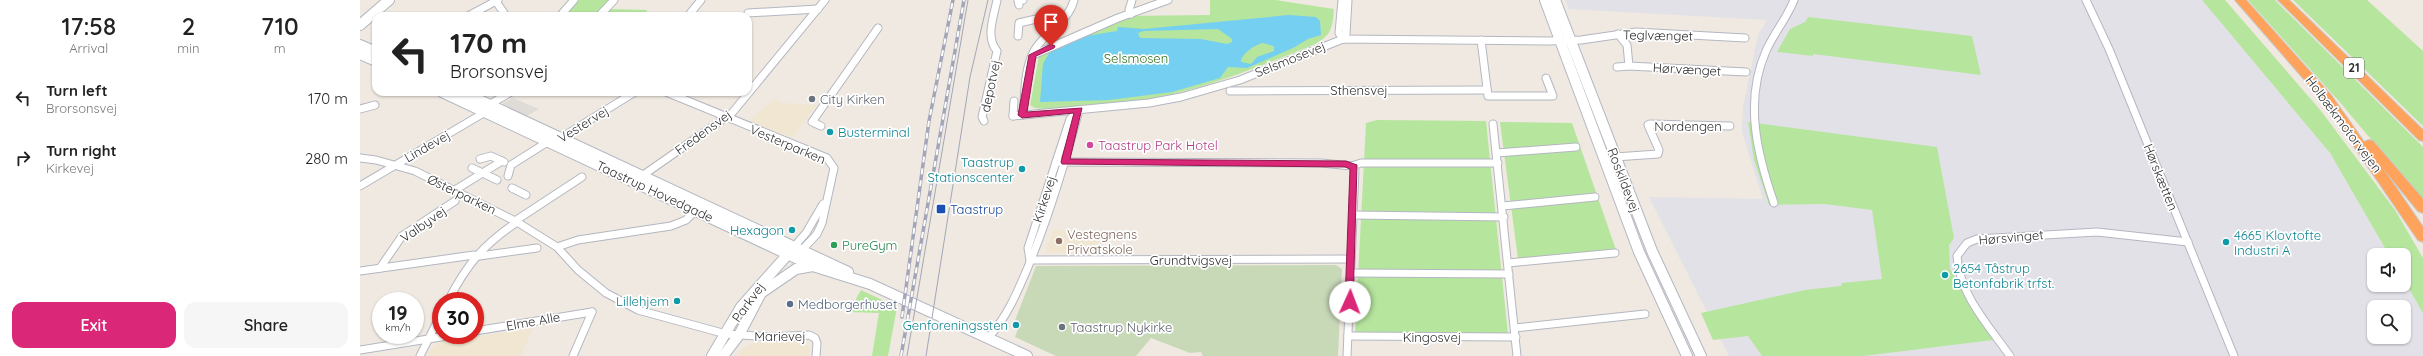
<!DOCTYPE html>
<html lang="en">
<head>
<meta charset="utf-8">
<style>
	body { margin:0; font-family:Quicksand,sans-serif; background:#f6f6f6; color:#222; height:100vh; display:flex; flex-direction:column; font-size:15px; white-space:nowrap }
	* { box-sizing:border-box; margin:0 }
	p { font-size:13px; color:#767676 }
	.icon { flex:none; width:22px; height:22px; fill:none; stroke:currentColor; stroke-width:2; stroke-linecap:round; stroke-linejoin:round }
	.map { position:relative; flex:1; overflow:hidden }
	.panel { display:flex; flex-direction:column; background:#fff; width:360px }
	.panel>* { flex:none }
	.banner { position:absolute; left:12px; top:12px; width:380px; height:84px; border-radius:12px; box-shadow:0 1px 3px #0004; background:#fff; color:#222; overflow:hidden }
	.fabs { position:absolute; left:2007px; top:248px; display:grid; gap:8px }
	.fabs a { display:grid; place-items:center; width:44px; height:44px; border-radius:8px; background:#fff; box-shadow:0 1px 3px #0004; font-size:20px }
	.speed { position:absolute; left:12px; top:292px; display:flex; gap:8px; font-size:20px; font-weight:700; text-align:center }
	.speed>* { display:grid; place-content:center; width:52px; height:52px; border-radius:50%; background:#fff; box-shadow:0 1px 3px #0004; line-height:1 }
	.speed small { font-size:10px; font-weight:400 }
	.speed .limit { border:6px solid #d22; background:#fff; color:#111 }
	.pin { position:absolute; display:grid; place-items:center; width:34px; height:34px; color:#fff; margin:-41px -17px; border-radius:50% 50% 50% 0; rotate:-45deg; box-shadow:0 0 4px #0007 }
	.pin .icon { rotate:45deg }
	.me { position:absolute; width:44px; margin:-22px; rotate:2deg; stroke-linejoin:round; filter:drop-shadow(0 0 3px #0008) }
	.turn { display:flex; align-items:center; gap:14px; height:84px; padding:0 12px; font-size:18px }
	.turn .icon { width:52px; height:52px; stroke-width:2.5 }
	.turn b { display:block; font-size:28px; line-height:34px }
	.eta { display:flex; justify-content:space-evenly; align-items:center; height:68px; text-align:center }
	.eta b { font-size:24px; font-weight:600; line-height:28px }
	.button { display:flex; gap:8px; margin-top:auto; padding:8px 12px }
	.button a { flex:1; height:46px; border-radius:12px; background:#db2777; color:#fff; font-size:16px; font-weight:600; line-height:46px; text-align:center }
	.button a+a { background:#f6f6f6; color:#222 }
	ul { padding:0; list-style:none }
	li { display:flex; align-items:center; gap:12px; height:60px; padding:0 12px }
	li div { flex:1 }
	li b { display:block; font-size:15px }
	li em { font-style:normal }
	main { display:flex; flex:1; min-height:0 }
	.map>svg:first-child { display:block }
	.industrial { fill:#e3e1e8; fill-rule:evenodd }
	.education { fill:#f0e6d1 }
	.green { fill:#b6e59e }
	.cemetery { fill:#c8d9b8 }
	.plaza { fill:#dfdcd8 }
	.water { fill:#75cff0; fill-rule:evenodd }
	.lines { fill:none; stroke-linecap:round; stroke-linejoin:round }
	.street-casing { stroke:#b4b7c1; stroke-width:9 }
	.secondary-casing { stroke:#b4b7c1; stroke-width:12 }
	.highway-casing { stroke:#c9c9c9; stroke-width:2 }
	.street { stroke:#fff; stroke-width:7 }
	.secondary { stroke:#fff; stroke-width:10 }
	.highway { fill:#ffa35c; fill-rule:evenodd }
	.tram { stroke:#a3a6b8; stroke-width:1 }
	.rail-casing { stroke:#a3a6b8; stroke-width:3.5 }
	.rail { stroke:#fff; stroke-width:2; stroke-dasharray:6; stroke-linecap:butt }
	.route { fill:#db2777; stroke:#8e194d }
	.worship-dot { fill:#6b7280; stroke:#fff; stroke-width:1.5 }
	.culture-dot { fill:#0f9aa8; stroke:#fff; stroke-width:1.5 }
	.hotel-dot { fill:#d1479c; stroke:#fff; stroke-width:1.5 }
	.transit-dot { fill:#1a4fb4; stroke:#fff; stroke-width:1.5 }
	.education-dot { fill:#8d6e63; stroke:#fff; stroke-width:1.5 }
	.leisure-dot { fill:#2e9e5b; stroke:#fff; stroke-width:1.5 }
	.service-dot { fill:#5c6f8a; stroke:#fff; stroke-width:1.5 }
	.labels { text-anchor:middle; stroke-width:3.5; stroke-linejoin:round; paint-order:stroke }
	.shield { fill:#fff; stroke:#6d6d6d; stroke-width:1 }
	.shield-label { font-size:12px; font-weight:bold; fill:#2e2e2e }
	.street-label { font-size:13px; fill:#2e2e2e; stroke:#fff }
	.park-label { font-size:13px; fill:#2c6e1b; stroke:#fff }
	.worship-label { font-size:13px; fill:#5b616d; stroke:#fff; text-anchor:start }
	.culture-label { font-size:13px; fill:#0d838f; stroke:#fff; text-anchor:end }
	.hotel-label { font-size:13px; fill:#b23c85; stroke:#fff; text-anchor:start }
	.transit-label { font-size:13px; fill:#164399; stroke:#fff; text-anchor:start }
	.education-label { font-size:13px; fill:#785e54; stroke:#fff; text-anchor:start }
	.leisure-label { font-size:13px; fill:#27864d; stroke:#fff; text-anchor:start }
	.service-label { font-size:13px; fill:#4e5e75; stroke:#fff; text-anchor:start }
</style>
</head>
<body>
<main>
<section class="panel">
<div class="eta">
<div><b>17:58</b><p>Arrival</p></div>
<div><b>2</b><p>min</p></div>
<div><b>710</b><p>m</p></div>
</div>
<ul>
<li><svg class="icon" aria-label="left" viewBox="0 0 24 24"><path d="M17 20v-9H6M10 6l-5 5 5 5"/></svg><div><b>Turn left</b><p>Brorsonsvej</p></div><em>170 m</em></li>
<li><svg class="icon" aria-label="right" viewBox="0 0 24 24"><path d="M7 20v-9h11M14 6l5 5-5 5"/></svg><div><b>Turn right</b><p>Kirkevej</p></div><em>280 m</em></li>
</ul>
<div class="button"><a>Exit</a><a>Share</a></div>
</section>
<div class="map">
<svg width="2063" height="356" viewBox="0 0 2063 356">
	<rect width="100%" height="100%" fill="#efe9e1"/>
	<path class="industrial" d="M1205 0H1842L1970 153 2029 255H2014V285H2044V280L2063 313V356H1369L1289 197 1403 199 1382 132 1383 107 1398 35 1407 20 1209 9ZM2014 307H2044V337H2014Z"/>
	<g class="education">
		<polygon points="414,99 422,103 457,105 434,136 430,137 389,121"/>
		<polygon points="693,229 715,231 743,231 736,253 688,253 686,251"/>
		<polygon points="173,328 161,356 68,356 72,347 80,342"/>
		<polygon points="441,341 450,347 449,356 377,356 383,348 394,343"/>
	</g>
	<g class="green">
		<polygon points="219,0 249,0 233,16 205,14"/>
		<path d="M850 0H915L974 9C972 29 972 35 953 45 908 63 865 81 817 93 774 104 728 104 684 109L675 108 670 105 680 50 764 16 850 15Z"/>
		<polygon points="1842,0 1865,0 1961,111 2035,210 2063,258 2063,313 2044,280 2044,255 2029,255 1970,153"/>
		<polygon points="1888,0 1915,0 2063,147 2063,201 1978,100"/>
		<polygon points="1933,0 2007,0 2063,51 2063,126"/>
		<polygon points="251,9 287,10 285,16 244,16"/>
		<polygon points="1448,17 1612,36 1621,75 1453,54 1453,56 1417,52 1430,29 1445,22"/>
		<polygon points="1017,120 1126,121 1148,335 995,335 1006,123"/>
		<polygon points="1140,122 1212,123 1256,250 1158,259"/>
		<polygon points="1388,122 1577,147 1594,238 1589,245 1590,269 1633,340 1503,356 1402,356 1388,336 1353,340 1341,313 1445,290 1481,286 1482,283 1522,279 1512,210 1465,204 1409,205 1394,160"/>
		<polygon points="501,290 537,307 528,356 512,356 519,313 489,312"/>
	</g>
	<polygon class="cemetery" points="976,265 982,269 978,356 843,356 841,352 830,353 791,338 776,356 696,356 655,337 659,326 654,323 676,266"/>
	<polygon class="plaza" points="153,98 179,109 167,116 140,105"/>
	<path class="water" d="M929 15 956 17 960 21 961 35 948 39 933 48 887 68 868 67 860 78 812 92 749 100 680 102 683 64 689 53 720 37 757 31 758 27 784 29ZM858 29 872 39V42L867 44 841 39 780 38 778 33 784 31ZM903 43 914 46V51L897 57 891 64 881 62C881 54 896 44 903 43Z"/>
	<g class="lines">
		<defs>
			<g id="street">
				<polyline points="135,0 146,16"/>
				<polyline points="982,0 979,33 983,39"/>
				<polyline points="1726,0 1749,49 1874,356"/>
				<polyline points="659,5 658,1 663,0"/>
				<polyline points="388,13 458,9"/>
				<polyline points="771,14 769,10 772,0"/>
				<polyline points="108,16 138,0"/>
				<polyline points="200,16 214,0"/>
				<polyline points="239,16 254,0"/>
				<polyline points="328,16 341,0"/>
				<polyline points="1258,34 1267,45 1269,66 1386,72"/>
				<polyline points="658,36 659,23 689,16 704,18"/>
				<polyline points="983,39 986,34 988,0"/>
				<polyline points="1121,40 1128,96 1193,96 1186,78"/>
				<polyline points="673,55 758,18 808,0"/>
				<polyline points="1257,67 1269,66"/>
				<polyline points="870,91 1127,90"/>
				<polyline points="306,92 467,158 474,168 462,223 457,234 442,250"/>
				<polyline points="127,106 151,92"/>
				<polyline points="0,109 15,105"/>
				<path d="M663 115C665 95 664 69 674 51 685 31 708 23 714 0"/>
				<polyline points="653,116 789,103 821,97 880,80 983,39 1187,41 1221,40 1276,32 1385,38"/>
				<polyline points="653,116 654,101"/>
				<path d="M624 121 622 117 637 51C625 37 634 16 637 0"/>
				<polyline points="1133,124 1157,356"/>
				<polyline points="461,126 452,122 518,28"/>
				<polyline points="199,139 275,92"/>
				<polyline points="1137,153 1216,147"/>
				<polyline points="1255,157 1298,154 1299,150 1288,125 1290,124 1370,126"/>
				<polyline points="0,158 16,160 55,171 157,222 197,247 218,270 246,293 278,310 366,334 412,337 449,335 455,338 457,343 456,356"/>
				<polyline points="120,159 131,156 144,162"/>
				<polyline points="696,162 961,163 992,166"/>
				<polyline points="992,166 1001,163 1138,163"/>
				<polyline points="112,168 137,180"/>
				<polyline points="148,176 151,165 189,141"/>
				<polyline points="279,178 372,113 465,0"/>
				<polyline points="0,186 127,111"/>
				<polyline points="152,188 166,195"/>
				<polyline points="95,190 142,161"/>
				<path d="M1414 203C1397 154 1384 101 1406 51 1414 33 1427 18 1434 0"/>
				<polyline points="1143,206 1235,197"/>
				<polyline points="993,215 1144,217"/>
				<polyline points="155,221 222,177"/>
				<polyline points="197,247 218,240 311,226 326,220 336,210"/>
				<polyline points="432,249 446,233 463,204"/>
				<polyline points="112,257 177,248"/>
				<polyline points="670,260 991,259"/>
				<polyline points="670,260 668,248 710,119 719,111"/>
				<polyline points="1148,263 1255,253"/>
				<polyline points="20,268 42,236 95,201"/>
				<polyline points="0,271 114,255"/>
				<polyline points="991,273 1149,274"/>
				<path d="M88 301C107 264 123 245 157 222"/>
				<polyline points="1155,328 1285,314"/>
				<polyline points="115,331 232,312"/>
				<polyline points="988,336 1156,337"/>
				<path d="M628 338C647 317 657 293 668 267 689 216 705 163 719 110"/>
				<polyline points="0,350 93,335"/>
				<polyline points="60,356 81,314"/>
				<polyline points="213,356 232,312"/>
				<polyline points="987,356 995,170 992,166"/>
				<path d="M1650 356C1629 326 1599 294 1597 256L1607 243 1617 239 1737 232 1828 242"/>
			</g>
			<g id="secondary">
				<polyline points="1185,0 1279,252 1327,356"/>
				<polyline points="1195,0 1292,251 1341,356"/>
				<polyline points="0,25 29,0"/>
				<polyline points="0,45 16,52"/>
				<polyline points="0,54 16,61"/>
				<polyline points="82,92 453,266 510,284 667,356"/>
				<polyline points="102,92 488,272"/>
				<polyline points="352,356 381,307 429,253"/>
				<polyline points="363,356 379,335 401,293 436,269 453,266"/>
			</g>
			<g id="highway">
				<polygon points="1875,0 1886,0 1971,95 2004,142 2009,140 2013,141 2063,199 2063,213 2058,211 2022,167 2063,227 2063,242 2058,240 1963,101"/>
				<polygon points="1918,0 1929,0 2063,130 2063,141 2059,140"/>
			</g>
		</defs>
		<use href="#street" class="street-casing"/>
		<use href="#secondary" class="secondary-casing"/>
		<use href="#highway" class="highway-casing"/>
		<use href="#street" class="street"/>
		<use href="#secondary" class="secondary"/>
		<use href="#highway" class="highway"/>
		<g class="tram">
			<polyline points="547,356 608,0"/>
			<polyline points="566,356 610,77 628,0"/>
		</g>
		<defs>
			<g id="rail">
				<polyline points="542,317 569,121 593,0"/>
				<polyline points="541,356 604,0"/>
			</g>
		</defs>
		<use href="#rail" class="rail-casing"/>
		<use href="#rail" class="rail"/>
	</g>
	<polygon class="route" points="691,44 695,46 694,48 676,56 667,112 722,108 710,159 986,161 997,165 993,304 990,305 985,302 990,169 985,167 702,164 701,162 714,113 662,118 658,115 669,55"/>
	<g class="worship-dot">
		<circle cx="452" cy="99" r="4"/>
		<circle cx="702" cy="327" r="4"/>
	</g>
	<g class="culture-dot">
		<circle cx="470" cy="132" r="4"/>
		<circle cx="662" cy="169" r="4"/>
		<circle cx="432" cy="230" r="4"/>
		<circle cx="1866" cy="242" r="4"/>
		<circle cx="1585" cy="275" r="4"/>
		<circle cx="317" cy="301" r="4"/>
		<circle cx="656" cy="325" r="4"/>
	</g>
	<circle class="hotel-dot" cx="730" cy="145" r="4"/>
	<rect class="transit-dot" x="576" y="204" width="10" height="10" rx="2"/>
	<circle class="education-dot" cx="699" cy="241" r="4"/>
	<circle class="leisure-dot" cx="474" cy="245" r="4"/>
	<circle class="service-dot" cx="430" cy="304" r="4"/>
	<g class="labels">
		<rect class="shield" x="1984" y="58" width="20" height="20" rx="3"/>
		<g class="shield-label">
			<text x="1994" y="72">21</text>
		</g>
		<g class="street-label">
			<text transform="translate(1298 35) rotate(1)" y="5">Teglvænget</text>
			<text transform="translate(930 59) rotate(-22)" y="5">Selsmosevej</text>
			<text transform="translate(1327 69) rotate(3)" y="5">Hørvænget</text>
			<text transform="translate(630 86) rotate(-78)" y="5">depotvej</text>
			<text x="999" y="95">Sthensvej</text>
			<text transform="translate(223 124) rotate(-32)" y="5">Vestervej</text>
			<text transform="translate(1984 124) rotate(53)" y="5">Holbækmotorvejen</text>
			<text x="1328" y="131">Nordengen</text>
			<text transform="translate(343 132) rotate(-36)" y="5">Fredensvej</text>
			<text transform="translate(428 144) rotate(23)" y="5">Vesterparken</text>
			<text transform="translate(67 146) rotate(-30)" y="5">Lindevej</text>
			<text transform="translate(1801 177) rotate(68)" y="5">Hørskætten</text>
			<text transform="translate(1264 180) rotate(69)" y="5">Roskildevej</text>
			<text transform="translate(295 191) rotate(25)" y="5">Taastrup Hovedgade</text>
			<text transform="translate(102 194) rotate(26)" y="5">Østerparken</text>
			<text transform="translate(684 199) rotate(-72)" y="5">Kirkevej</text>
			<text transform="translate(63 224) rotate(-35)" y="5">Valbyvej</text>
			<text transform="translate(1651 237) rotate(-5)" y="5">Hørsvinget</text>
			<text x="831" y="265">Grundtvigsvej</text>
			<text transform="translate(388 302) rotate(-54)" y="5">Parkvej</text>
			<text transform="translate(173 321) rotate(-10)" y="5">Elme Alle</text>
			<text x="420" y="341">Marievej</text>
			<text x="1072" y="342">Kingosvej</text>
		</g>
		<g class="park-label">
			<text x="776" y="63">Selsmosen</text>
		</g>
		<g class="worship-label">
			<text x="460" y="104">City Kirken</text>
			<text x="710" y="332">Taastrup Nykirke</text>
		</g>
		<g class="culture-label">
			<text x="478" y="137" text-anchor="start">Busterminal</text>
			<text x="654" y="167">Taastrup<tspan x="654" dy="15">Stationscenter</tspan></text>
			<text x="424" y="235">Hexagon</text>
			<text x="1874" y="240" text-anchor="start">4665 Klovtofte<tspan x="1874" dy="15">Industri A</tspan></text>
			<text x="1593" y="273" text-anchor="start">2654 Tåstrup<tspan x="1593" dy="15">Betonfabrik trfst.</tspan></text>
			<text x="309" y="306">Lillehjem</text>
			<text x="648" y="330">Genforeningssten</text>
		</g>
		<g class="hotel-label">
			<text x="738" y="150">Taastrup Park Hotel</text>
		</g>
		<g class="transit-label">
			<text x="590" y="214">Taastrup</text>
		</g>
		<g class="education-label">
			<text x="707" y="239">Vestegnens<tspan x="707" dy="15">Privatskole</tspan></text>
		</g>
		<g class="leisure-label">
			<text x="482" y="250">PureGym</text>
		</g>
		<g class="service-label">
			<text x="438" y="309">Medborgerhuset</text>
		</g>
	</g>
</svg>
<div class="fabs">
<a><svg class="icon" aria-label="sound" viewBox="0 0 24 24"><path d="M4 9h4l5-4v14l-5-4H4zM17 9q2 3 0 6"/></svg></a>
<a><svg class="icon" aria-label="search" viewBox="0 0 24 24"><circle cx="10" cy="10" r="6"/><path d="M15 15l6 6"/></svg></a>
</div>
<div class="speed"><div>19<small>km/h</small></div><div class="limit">30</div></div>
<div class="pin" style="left:691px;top:46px;background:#d93025"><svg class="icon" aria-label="arrive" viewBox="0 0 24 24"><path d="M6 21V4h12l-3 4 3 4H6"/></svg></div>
<svg class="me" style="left:990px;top:302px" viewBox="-20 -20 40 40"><circle r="19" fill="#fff"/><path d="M0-13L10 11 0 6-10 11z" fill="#db2777"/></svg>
<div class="banner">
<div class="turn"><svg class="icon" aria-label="left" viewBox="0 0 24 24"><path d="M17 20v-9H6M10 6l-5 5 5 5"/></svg><div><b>170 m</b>Brorsonsvej</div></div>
</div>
</div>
</main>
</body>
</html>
